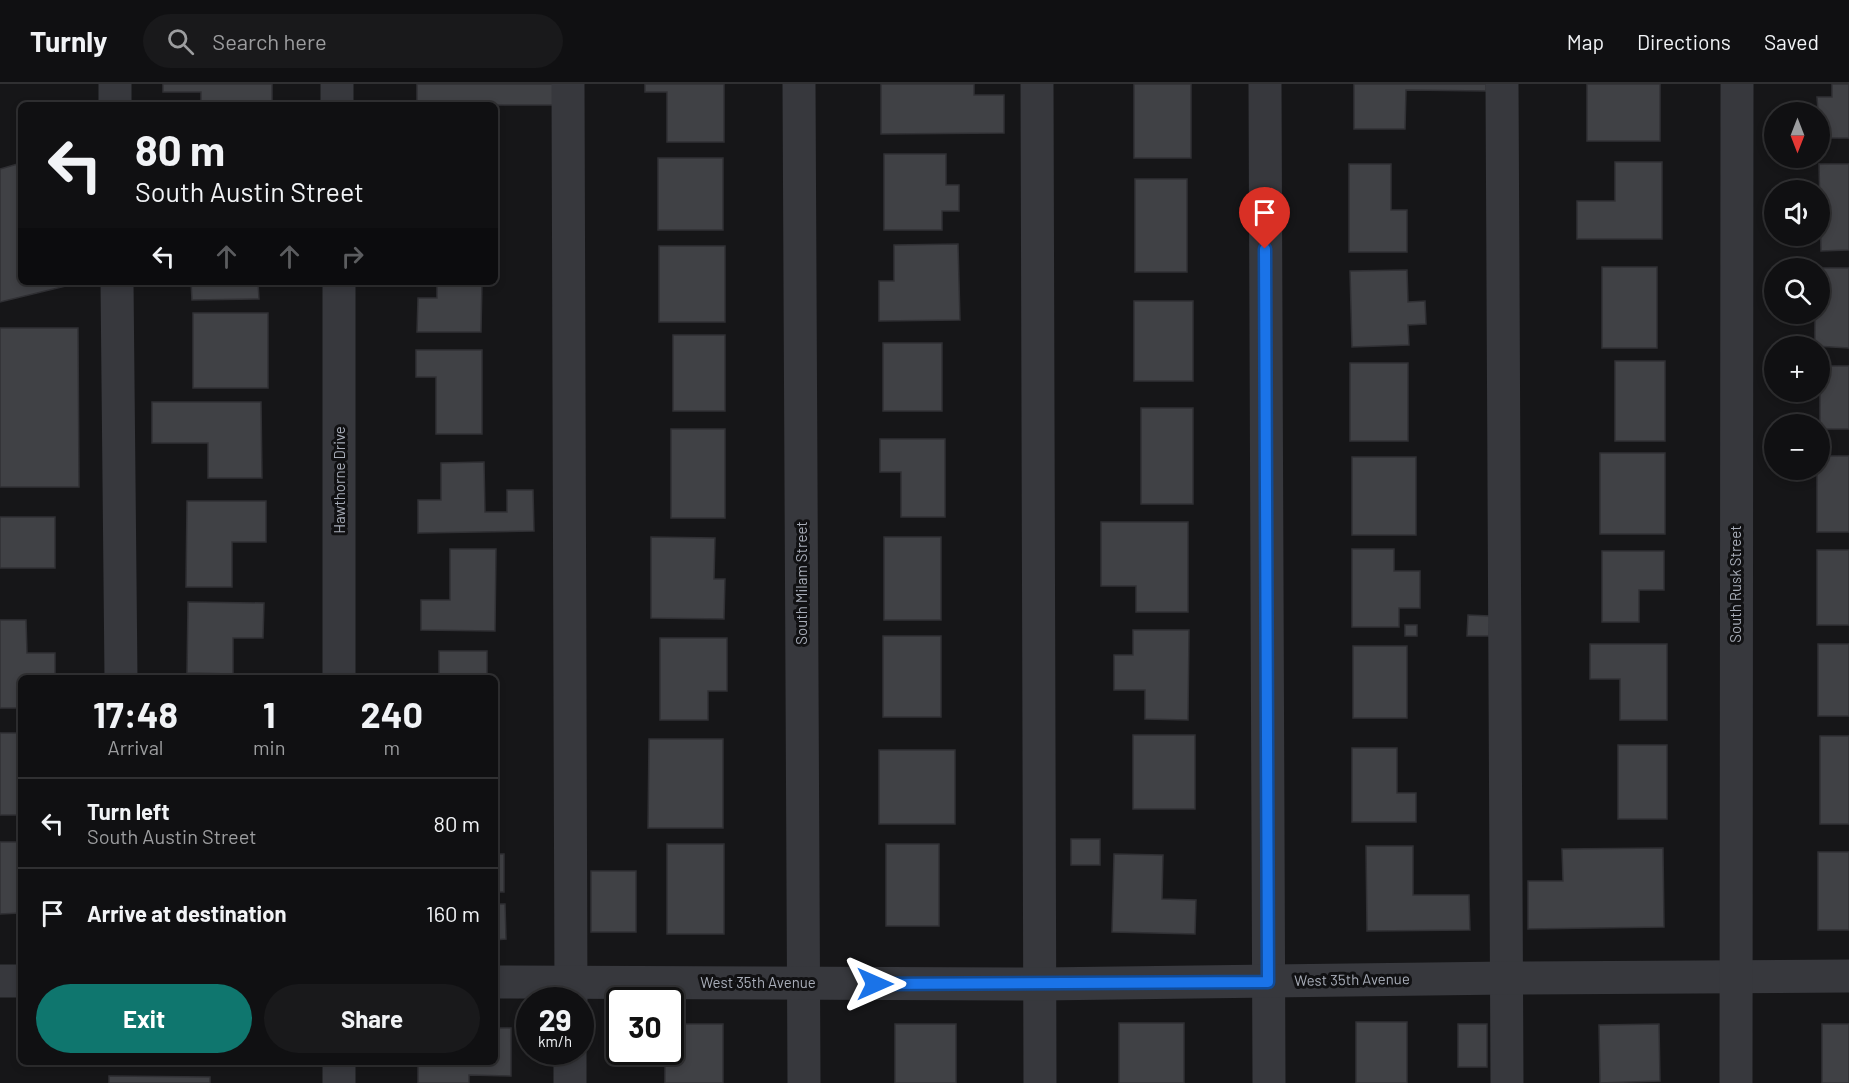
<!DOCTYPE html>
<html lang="en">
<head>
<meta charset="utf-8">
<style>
	body { margin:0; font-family:Barlow,sans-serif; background:#19191b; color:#f1f3f6; height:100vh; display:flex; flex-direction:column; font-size:22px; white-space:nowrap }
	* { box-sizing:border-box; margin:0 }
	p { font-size:20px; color:#9c9d9f }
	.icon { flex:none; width:33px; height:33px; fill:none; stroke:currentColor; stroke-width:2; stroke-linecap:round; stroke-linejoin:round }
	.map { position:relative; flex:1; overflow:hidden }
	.panel { position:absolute; left:18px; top:591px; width:480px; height:390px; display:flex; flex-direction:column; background:#101012; border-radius:9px; box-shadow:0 3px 9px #0003,0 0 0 2px #303032 }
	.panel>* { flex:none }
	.top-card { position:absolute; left:18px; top:18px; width:480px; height:183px; border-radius:9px; box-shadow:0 3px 9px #0003,0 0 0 2px #303032; background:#101012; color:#f1f3f6; overflow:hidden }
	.needle { width:39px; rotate:180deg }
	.controls { position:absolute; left:1764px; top:18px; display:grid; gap:12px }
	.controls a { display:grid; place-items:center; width:66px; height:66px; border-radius:50%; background:#101012; box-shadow:0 3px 9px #0003,0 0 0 2px #303032; font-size:30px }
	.speed { position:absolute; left:516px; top:903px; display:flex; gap:12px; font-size:30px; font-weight:700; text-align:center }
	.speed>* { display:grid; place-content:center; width:78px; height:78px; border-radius:50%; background:#101012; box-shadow:0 3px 9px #0003,0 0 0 2px #303032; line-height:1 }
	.speed small { font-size:15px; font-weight:400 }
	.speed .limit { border:3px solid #111; border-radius:9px; background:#fff; color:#111 }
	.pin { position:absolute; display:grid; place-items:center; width:51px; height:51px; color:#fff; margin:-62px -26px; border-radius:50% 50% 50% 0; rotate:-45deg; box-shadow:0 0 6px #0007 }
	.pin .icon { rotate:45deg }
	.me { position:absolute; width:66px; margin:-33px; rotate:90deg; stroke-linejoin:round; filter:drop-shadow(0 0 4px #0008) }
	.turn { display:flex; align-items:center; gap:21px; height:126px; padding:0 18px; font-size:27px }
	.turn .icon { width:78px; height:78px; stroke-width:2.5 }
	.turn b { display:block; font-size:42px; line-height:51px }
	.lanes { display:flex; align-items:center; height:57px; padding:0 18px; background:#0003; justify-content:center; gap:30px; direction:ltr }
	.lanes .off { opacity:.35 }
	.eta { display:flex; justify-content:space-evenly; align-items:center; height:102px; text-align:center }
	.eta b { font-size:36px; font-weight:700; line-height:42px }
	.action { display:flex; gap:12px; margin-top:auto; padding:12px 18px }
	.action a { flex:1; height:69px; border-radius:36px; background:#0f766e; color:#fff; font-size:24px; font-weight:700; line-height:69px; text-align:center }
	.action a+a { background:#19191b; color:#f1f3f6 }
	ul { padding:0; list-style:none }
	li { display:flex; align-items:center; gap:18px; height:90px; padding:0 18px; border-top:2px solid #303032 }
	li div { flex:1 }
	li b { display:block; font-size:22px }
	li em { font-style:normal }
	header { display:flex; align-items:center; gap:36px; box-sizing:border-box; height:84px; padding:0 30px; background:#101012; border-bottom:2px solid #303032 }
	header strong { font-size:28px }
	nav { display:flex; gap:33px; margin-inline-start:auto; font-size:21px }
	.search { width:420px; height:54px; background:#19191b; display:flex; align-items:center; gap:15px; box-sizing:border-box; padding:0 21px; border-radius:33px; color:#9c9d9f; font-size:22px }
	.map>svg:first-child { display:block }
	.building { fill:#404145; stroke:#303034; stroke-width:1.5 }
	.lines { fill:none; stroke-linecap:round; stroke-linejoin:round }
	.minor { stroke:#37383d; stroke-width:33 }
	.route-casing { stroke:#114b97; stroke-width:15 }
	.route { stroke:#1a73e8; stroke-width:10 }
	.labels { text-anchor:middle; stroke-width:6; stroke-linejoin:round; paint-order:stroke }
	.street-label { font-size:15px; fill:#a8adb8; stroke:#111113 }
</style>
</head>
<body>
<header>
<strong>Turnly</strong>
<div class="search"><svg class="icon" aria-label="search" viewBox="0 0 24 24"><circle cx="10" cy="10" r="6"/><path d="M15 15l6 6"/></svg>Search here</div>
<nav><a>Map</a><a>Directions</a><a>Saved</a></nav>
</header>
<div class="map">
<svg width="1849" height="999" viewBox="0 0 1849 999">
	<rect width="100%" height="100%" fill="#161618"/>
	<g class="building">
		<polygon points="163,0 272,0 272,21 201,21 201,8 163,8"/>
		<rect x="417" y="0" width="138" height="21"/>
		<polygon points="645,0 724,0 724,58 667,58 667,8 645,8"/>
		<polygon points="881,0 974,0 974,11 1004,11 1004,49 881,50"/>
		<rect x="1134" y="0" width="57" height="74"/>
		<polygon points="1354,0 1486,0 1486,7 1406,6 1405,45 1354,45"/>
		<rect x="1587" y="0" width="73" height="57"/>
		<polygon points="1832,0 1849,0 1849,54 1820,54 1817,13 1832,13"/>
		<polygon points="884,70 946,70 946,101 959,101 959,127 942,127 942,146 884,146"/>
		<rect x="658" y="74" width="65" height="72"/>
		<polygon points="1615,78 1662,78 1662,155 1577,155 1577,117 1615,117"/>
		<polygon points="21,79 21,198 65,198 66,202 0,218 0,85"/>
		<polygon points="1349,80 1391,80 1391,126 1407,126 1407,168 1349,168"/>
		<polygon points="1819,80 1849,80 1849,166 1821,167"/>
		<rect x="1135" y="95" width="52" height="93"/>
		<polygon points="958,160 960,236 879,237 879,197 894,197 894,161"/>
		<rect x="659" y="162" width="66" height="76"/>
		<rect x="1602" y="183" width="55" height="81"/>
		<polygon points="1815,184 1849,184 1849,264 1815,262 1815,230 1820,230 1820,184"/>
		<polygon points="1407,186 1408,218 1425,217 1426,240 1408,241 1409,261 1352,263 1350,187"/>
		<polygon points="191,198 258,198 259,215 192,216"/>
		<polygon points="437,198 482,198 481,248 417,248 418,214 437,214"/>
		<rect x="1134" y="217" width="59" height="80"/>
		<rect x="193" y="229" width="75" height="75"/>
		<polygon points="0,244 78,244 79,403 0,403"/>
		<rect x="673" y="251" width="52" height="76"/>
		<rect x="883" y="259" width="59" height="68"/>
		<polygon points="416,266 482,266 482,350 436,350 436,293 416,293"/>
		<rect x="1615" y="277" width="50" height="80"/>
		<rect x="1350" y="279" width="58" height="78"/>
		<rect x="1820" y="282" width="29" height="63"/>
		<polygon points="152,318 261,318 262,394 208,394 208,359 152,359"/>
		<rect x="1141" y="324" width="52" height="96"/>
		<rect x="671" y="345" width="54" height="89"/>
		<polygon points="880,355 945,355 945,433 901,433 901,388 880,388"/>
		<rect x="1600" y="369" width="65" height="81"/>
		<polygon points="1820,372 1849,372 1849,448 1817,448 1817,386 1820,386"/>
		<rect x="1352" y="373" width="64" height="78"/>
		<polygon points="484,378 485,428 507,428 507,406 533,406 534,447 418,449 418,416 441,416 441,379"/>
		<polygon points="187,417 266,417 266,458 232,458 232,503 186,503"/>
		<rect x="0" y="433" width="55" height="51"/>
		<polygon points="1101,438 1188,438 1188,528 1136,528 1136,502 1101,502"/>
		<polygon points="651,453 715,454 714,495 725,495 724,535 651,534"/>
		<rect x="884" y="453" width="57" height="83"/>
		<polygon points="450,465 496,465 495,547 421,546 421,516 450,516"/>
		<polygon points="1352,465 1394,465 1394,487 1420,487 1420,524 1399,524 1399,543 1352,543"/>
		<rect x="1817" y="466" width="32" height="75"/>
		<polygon points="1602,467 1664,467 1664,506 1639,506 1639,538 1602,538"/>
		<polygon points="188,518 264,519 263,554 233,554 233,590 187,589"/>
		<polygon points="1468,531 1490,532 1489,552 1467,552"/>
		<polygon points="0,536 26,536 27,569 55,569 55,594 21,594 21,624 0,624"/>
		<rect x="1405" y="541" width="12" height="11"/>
		<polygon points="1133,546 1189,546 1188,636 1145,635 1145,606 1114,606 1114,571 1133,571"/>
		<rect x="883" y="552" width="58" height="81"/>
		<polygon points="660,554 727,554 727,607 708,607 708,636 660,636"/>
		<polygon points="1590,560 1667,560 1667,636 1620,636 1620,595 1590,595"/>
		<rect x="1818" y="560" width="31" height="72"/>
		<rect x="1353" y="562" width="54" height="72"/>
		<rect x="439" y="567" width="48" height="27"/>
		<rect x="0" y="649" width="21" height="82"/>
		<rect x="1133" y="651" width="62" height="74"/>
		<rect x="1820" y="652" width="29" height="88"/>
		<polygon points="649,655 723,655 723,744 648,744"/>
		<rect x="1618" y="661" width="49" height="74"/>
		<polygon points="1352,664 1397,664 1397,709 1416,709 1416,738 1352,738"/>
		<rect x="879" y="666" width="76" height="74"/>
		<rect x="495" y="667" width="2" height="83"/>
		<rect x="1071" y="755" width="29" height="26"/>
		<polygon points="0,758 21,758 21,848 21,829 0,830"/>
		<rect x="667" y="760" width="57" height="90"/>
		<rect x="886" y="760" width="53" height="82"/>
		<polygon points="1366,762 1413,762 1413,811 1469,811 1470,846 1367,847"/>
		<polygon points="1663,764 1664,843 1528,845 1528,797 1563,797 1562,765"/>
		<rect x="1818" y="768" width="31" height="78"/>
		<rect x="495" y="770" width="9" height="38"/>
		<polygon points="1114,770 1163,771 1162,815 1196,816 1195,850 1112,848"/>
		<rect x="591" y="787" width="45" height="61"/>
		<polygon points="495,820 505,820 506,855 495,856"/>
		<rect x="1356" y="938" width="51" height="61"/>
		<rect x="1119" y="939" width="65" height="60"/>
		<polygon points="670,940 723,940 723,999 665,999 665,968 670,968"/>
		<rect x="895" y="940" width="61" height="59"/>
		<rect x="1458" y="940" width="29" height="43"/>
		<polygon points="1659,940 1660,997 1600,999 1599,941"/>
		<rect x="1822" y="940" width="27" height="59"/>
		<polygon points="495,944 511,944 511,992 469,991 469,999 418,999 418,978 495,978"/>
		<polygon points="109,992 210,993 210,999 109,999"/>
	</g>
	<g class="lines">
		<g class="minor">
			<polyline points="115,0 115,21"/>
			<polyline points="337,0 337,21"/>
			<polyline points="568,0 571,916"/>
			<polyline points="799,0 804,999"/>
			<polyline points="1037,0 1040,999"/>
			<polyline points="1265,0 1269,999"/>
			<polyline points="1502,0 1507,999"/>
			<polyline points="117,198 121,594"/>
			<polyline points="339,198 339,594"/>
			<polyline points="0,897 21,897"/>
			<polyline points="495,898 1041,900 1508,894 1849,892"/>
			<polyline points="339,978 339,999"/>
			<polyline points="570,999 570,968"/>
			<polyline points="1736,999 1737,0"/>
		</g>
	</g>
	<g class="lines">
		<defs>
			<polyline id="route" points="875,900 1268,898 1265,165"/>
		</defs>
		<use href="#route" class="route-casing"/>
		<use href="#route" class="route"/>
	</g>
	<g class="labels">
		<g class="street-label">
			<text transform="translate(340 396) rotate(-90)" y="5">Hawthorne Drive</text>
			<text transform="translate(802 499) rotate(-90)" y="5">South Milam Street</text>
			<text transform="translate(1736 500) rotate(-90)" y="5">South Rusk Street</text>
			<text transform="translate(1352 896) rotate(-1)" y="5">West 35th Avenue</text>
			<text x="758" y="904">West 35th Avenue</text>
		</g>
	</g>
</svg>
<div class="controls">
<a><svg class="needle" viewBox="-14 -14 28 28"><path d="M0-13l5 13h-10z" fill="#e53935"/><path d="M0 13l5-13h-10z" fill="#9c9d9f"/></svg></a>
<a><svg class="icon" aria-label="sound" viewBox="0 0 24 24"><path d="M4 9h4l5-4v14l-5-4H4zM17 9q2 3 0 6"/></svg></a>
<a><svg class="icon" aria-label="search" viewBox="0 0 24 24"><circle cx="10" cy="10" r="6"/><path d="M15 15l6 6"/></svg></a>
<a>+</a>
<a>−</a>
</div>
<div class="speed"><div>29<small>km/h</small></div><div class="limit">30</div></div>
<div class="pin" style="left:1265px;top:165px;background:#d93025"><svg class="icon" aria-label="arrive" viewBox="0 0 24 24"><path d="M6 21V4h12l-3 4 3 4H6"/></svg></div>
<svg class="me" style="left:875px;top:900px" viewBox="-20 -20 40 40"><path d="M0-17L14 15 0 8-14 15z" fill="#1a73e8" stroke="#fff" stroke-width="4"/></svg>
<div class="top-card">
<div class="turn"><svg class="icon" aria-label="left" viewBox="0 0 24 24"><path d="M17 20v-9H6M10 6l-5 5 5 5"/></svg><div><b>80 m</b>South Austin Street</div></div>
<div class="lanes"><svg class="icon" aria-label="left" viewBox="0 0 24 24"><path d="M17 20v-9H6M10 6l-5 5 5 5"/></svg><svg class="icon off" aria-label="ahead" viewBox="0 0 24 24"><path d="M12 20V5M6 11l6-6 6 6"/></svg><svg class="icon off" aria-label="ahead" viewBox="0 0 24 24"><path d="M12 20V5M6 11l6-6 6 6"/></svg><svg class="icon off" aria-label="right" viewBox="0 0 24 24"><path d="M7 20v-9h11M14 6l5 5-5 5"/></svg></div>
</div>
<section class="panel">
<div class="eta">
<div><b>17:48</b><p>Arrival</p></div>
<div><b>1</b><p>min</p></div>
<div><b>240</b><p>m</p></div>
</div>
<ul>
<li><svg class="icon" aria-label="left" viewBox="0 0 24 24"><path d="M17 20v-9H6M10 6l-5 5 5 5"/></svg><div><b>Turn left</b><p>South Austin Street</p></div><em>80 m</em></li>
<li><svg class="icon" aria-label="arrive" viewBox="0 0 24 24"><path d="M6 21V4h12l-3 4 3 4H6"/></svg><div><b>Arrive at destination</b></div><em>160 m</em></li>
</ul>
<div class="action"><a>Exit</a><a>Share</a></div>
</section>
</div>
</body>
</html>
